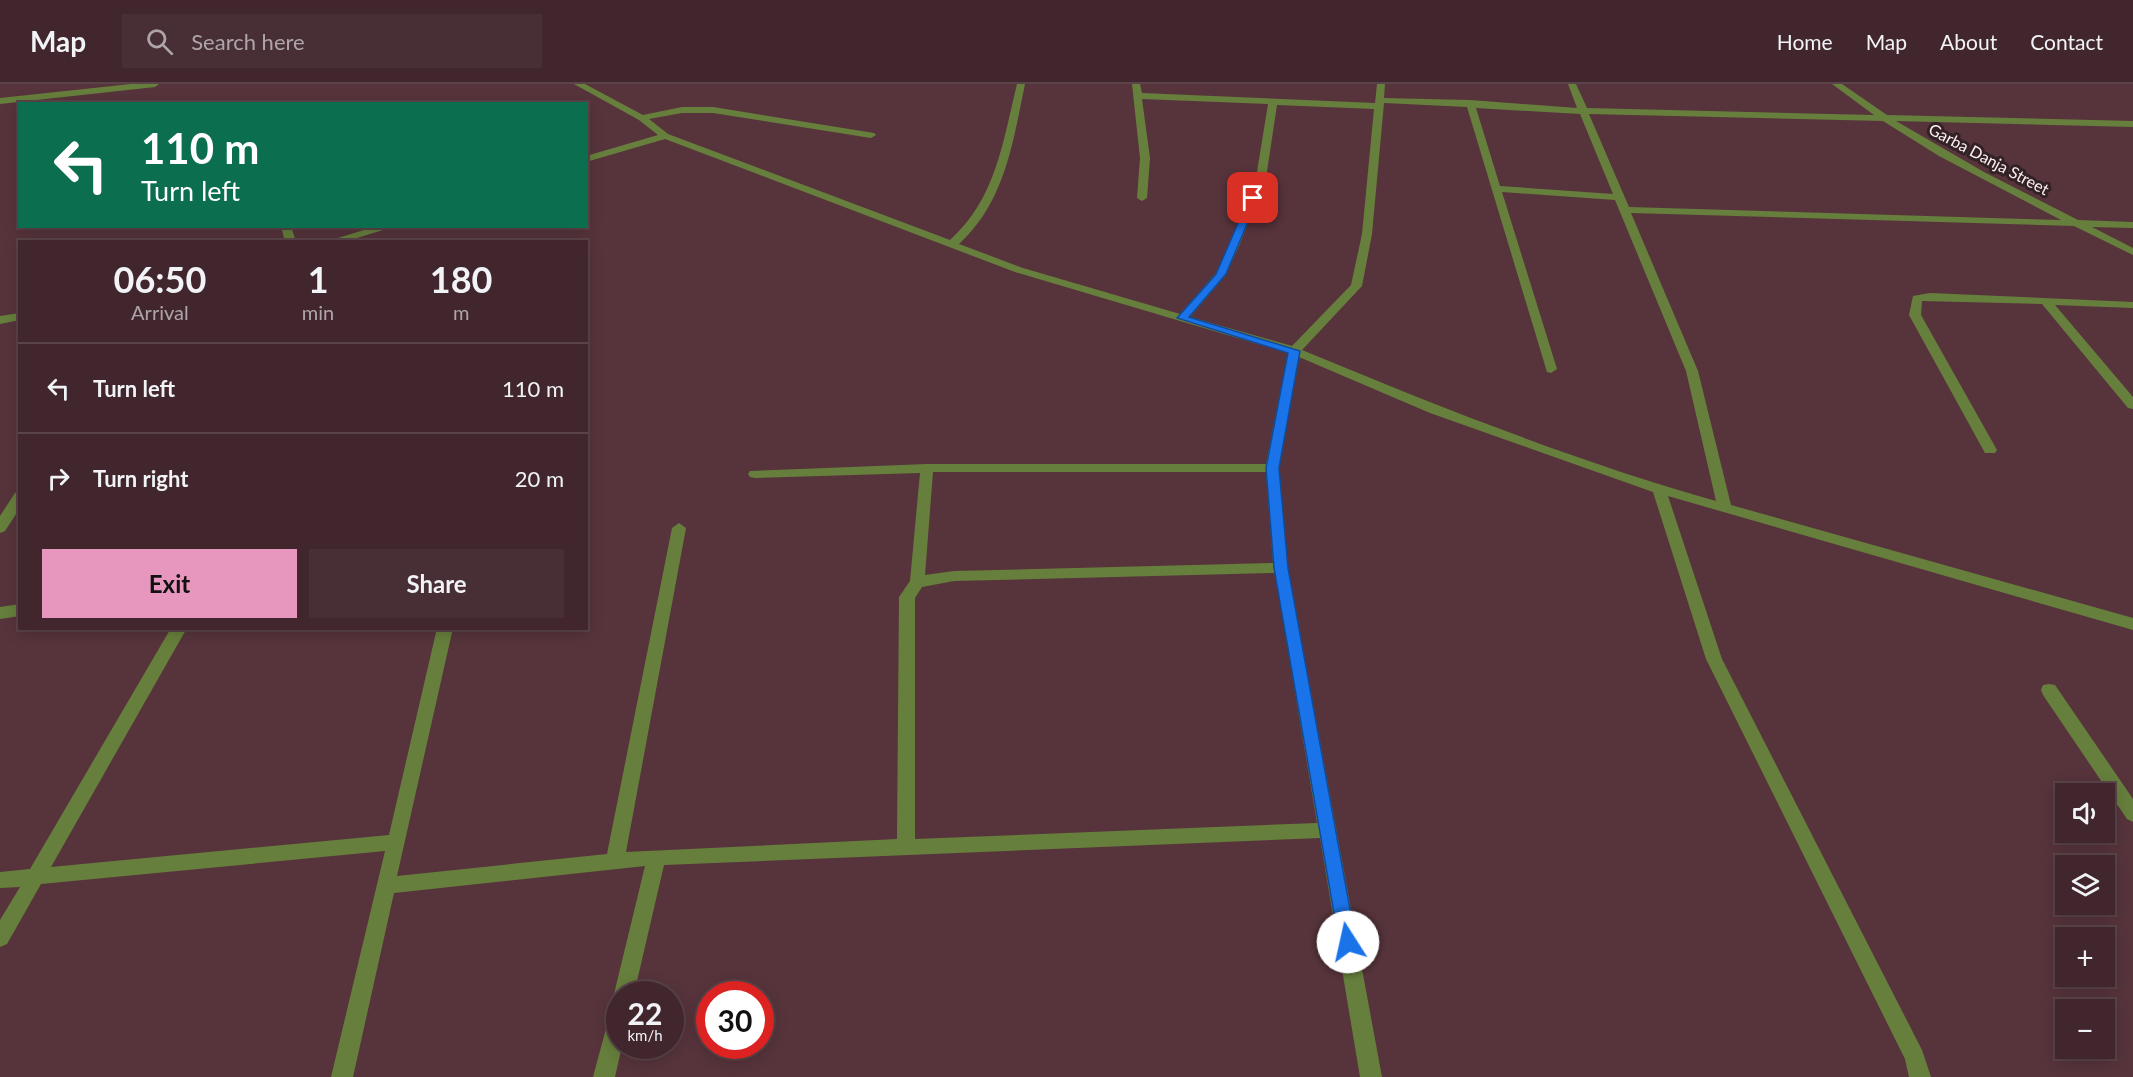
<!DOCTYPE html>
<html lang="en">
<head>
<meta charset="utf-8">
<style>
	body { margin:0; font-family:Lato,sans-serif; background:#482f35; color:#f1f3f6; height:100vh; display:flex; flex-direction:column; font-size:22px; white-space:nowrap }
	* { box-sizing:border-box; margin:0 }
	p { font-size:20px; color:#aea5aa }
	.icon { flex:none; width:33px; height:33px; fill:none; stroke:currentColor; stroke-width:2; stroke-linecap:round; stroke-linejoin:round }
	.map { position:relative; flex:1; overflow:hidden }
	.side { position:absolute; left:18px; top:156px; width:570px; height:390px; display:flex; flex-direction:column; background:#41272d; border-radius:0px; box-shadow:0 3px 15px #0003,0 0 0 2px #5a4449 }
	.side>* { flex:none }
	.hud { position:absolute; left:18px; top:18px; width:570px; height:126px; border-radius:0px; box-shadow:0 3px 15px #0003,0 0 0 2px #5a4449; background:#0b6e4f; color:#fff; overflow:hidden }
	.tools { position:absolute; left:2055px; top:699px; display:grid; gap:12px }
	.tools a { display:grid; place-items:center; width:60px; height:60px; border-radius:0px; background:#41272d; box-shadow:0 3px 15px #0003,0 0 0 2px #5a4449; font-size:30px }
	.speed { position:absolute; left:606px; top:897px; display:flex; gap:12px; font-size:30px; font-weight:700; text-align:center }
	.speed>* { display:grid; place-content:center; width:78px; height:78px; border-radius:50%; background:#41272d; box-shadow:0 3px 15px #0003,0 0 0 2px #5a4449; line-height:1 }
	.speed small { font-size:15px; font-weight:400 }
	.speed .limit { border:9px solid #d22; background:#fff; color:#111 }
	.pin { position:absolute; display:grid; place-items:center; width:51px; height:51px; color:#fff; margin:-26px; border-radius:12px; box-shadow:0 3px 9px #0006 }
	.me { position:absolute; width:66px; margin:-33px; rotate:350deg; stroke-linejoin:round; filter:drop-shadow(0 0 4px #0008) }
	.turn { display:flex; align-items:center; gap:21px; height:126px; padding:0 24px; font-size:27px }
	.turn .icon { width:78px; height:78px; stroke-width:2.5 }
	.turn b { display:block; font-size:42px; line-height:51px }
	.eta { display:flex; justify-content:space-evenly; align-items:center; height:102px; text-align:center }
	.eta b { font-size:36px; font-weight:700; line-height:42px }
	.cta { display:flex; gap:12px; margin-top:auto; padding:12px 24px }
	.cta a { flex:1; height:69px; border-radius:0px; background:#e797bd; color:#111; font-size:24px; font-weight:700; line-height:69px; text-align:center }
	.cta a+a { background:#482f35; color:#f1f3f6 }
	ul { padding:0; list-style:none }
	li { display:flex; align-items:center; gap:18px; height:90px; padding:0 24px; border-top:2px solid #5a4449 }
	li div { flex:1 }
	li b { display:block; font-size:22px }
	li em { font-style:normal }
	header { display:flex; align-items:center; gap:36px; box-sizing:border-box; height:84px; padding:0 30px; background:#41272d; border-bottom:2px solid #5a4449 }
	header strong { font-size:28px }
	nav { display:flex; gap:33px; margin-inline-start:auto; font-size:21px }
	.search { width:420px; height:54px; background:#482f35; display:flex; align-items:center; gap:15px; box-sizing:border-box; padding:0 21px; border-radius:0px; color:#aea5aa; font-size:22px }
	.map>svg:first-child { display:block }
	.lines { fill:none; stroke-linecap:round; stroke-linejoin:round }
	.minor { fill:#677f3c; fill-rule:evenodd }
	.route { fill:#1a73e8; stroke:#114b97; stroke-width:1.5 }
	.labels { text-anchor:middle; stroke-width:6; stroke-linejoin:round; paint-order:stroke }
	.far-street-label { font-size:16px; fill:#fdeff2; stroke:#322225 }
</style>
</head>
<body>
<header>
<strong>Map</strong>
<div class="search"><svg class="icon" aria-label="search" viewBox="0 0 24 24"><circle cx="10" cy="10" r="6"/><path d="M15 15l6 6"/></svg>Search here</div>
<nav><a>Home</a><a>Map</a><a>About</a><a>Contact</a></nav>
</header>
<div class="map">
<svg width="2133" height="993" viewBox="0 0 2133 993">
	<rect width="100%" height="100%" fill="#57343c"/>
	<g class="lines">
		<g class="minor">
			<polygon points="131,0 159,0 155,3 0,20 0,14"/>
			<path d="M574 0H585L643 31 682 23H713L874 49 876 51 871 54 713 29H682L649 35 668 50 950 156C996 115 1003 57 1017 0H1025C1013 58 1005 118 959 160L1023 184 1180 230 1216 189 1229 162 1256 94 1268 20 1142 15 1150 74 1147 114 1142 117 1137 114 1140 74 1132 0H1140L1142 9 1375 19 1377 0H1385L1384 14 1470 16 1577 24 1568 0H1576L1587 24 1874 31 1832 0H1842L1887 31 2133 37V43L1896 37 1984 88 2078 136 2133 138V144L2092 143 2133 164V171L2074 142 1631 129 1698 287 1731 421 2133 534V546L1668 412 1722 575 1922 966 1931 993H1909L1905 975 1706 575 1653 408 1430 329 1299 273 1279 384 1288 484 1382 993H1360L1320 754 664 781 634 910H620V918L614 910 645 782 394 809 353 993H331L385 767 41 800 7 860 0 863V836L20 803 0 804V788L30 785 171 544H187L51 783 389 751 437 544H453L397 792 607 770 672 444 679 439 686 444 626 768 897 755 899 513 910 497 920 389 755 394 750 393 748 390 750 387 927 380H1266L1288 269 1015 188 665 55 586 78V72L658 51 639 36ZM1384 19 1467 23 1547 288 1551 289 1557 285 1502 108 1615 116 1686 287 1716 417C1575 377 1437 322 1302 266L1362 202 1372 150ZM1277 21 1374 25 1362 150 1351 201 1292 262 1190 233 1225 192 1239 162 1266 94ZM1476 24 1580 30 1613 110 1500 102ZM1589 30 1883 37 1939 72 2061 136 1629 123ZM933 388H1266L1273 479 954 487 925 491ZM1275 489 1317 739 915 755V514L922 503 954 497Z"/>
			<polygon points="281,142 291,142 296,158 285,158"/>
			<polygon points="377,142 396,142 344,158 325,158"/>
			<polygon points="1930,209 2133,218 2133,224 2055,221 2133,313 2133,325 2128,324 2042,220 1922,217 1921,231 1997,366 1995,369 1985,369 1909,231 1913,212"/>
			<polygon points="20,229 20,236 0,240 0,232"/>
			<polygon points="20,407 20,424 5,447 0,449 0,432 15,409"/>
			<polygon points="20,520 20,532 0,535 0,523"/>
			<polygon points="2049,600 2055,601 2133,715 2133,738 2127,735 2043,611 2041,606 2043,601"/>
			<polygon points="620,920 620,962 622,962 615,993 593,993 610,930 613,923"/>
		</g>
	</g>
	<polygon class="route" points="1253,111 1258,114 1226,190 1189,233 1300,267 1279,384 1288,484 1356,858 1354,864 1348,867 1341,864 1339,858 1274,484 1266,384 1288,269 1177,234 1216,190 1249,114"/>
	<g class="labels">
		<g class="far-street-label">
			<text transform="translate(1989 75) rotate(28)" y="6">Garba Danja Street</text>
		</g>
	</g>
</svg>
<div class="tools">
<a><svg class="icon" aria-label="sound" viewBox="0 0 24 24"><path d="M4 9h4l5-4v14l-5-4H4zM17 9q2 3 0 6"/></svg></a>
<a><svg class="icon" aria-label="layers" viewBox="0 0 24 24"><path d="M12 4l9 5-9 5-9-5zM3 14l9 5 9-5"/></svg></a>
<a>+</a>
<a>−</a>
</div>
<div class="speed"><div>22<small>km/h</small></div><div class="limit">30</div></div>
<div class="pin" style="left:1253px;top:114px;background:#d93025"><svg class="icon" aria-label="arrive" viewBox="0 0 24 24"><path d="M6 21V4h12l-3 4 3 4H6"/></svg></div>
<svg class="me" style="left:1348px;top:858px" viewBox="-20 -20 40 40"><circle r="19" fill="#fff"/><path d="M0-13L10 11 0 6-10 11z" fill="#1a73e8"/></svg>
<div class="hud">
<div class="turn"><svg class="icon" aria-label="left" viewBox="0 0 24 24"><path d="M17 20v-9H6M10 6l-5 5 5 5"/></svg><div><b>110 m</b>Turn left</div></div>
</div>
<section class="side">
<div class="eta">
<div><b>06:50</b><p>Arrival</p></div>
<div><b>1</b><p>min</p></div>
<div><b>180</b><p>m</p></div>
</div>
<ul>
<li><svg class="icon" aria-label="left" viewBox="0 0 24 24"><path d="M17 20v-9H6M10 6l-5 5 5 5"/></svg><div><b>Turn left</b></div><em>110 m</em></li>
<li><svg class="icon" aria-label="right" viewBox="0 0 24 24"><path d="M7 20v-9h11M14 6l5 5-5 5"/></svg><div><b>Turn right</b></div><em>20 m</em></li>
</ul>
<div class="cta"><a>Exit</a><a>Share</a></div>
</section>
</div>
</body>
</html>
